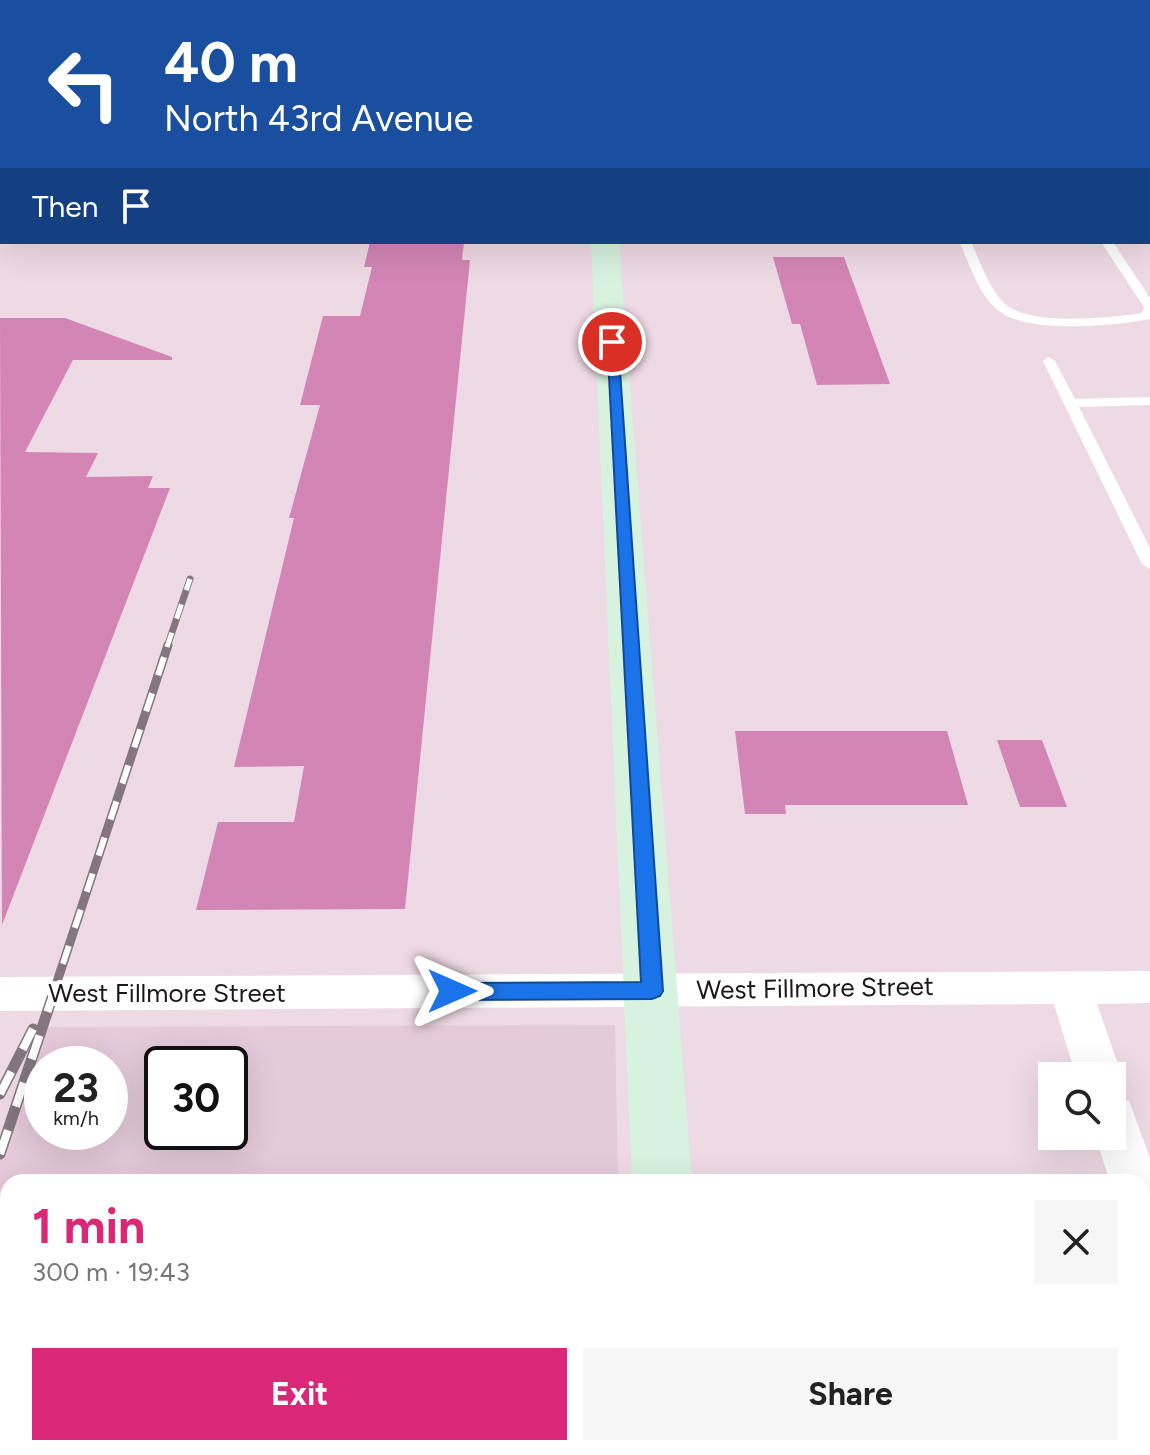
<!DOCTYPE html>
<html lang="en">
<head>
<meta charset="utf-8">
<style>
	body { margin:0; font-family:Figtree,sans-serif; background:#f6f6f6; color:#222; height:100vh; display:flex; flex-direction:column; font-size:30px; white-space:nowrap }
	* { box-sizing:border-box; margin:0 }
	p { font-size:26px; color:#767676 }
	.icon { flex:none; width:44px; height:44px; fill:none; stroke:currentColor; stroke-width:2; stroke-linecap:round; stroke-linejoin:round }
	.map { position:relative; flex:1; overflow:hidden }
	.panel { position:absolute; left:0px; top:1174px; width:1150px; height:282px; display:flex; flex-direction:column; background:#fff; border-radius:24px 24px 0 0; box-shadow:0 8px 32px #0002 }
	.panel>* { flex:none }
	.guide { position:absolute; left:0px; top:0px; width:1150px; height:244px; box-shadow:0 8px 32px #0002; background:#1a4fa0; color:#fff; overflow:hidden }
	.fabs { position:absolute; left:1038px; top:1062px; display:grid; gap:16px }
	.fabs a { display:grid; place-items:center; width:88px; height:88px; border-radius:0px; background:#fff; box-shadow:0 8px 32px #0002; font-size:40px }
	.speed { position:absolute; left:24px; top:1046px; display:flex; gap:16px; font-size:40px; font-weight:700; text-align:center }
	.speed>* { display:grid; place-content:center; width:104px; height:104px; border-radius:50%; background:#fff; box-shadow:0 8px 32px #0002; line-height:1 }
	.speed small { font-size:20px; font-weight:400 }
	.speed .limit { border:4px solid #111; border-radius:12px; background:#fff; color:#111 }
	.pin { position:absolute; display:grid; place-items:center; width:68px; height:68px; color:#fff; margin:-34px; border:4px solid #fff; border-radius:50%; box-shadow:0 2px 8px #0007 }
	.me { position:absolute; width:88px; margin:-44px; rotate:90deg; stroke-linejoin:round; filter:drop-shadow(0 0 6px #0008) }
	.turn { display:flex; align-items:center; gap:28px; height:168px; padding:0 32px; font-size:36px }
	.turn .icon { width:104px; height:104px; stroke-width:2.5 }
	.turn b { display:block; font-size:56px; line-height:68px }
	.then { display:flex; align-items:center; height:76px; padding:0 32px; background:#0003; gap:16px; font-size:30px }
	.round { display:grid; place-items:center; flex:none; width:84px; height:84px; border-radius:0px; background:#f6f6f6 }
	.summary { display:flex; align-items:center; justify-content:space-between; height:136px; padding:0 32px }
	h1 { font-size:48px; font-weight:700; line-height:60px; color:#db2777 }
	.action { display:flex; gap:16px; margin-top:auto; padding:16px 32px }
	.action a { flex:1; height:92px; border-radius:0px; background:#db2777; color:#fff; font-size:32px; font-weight:700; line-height:92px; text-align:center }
	.action a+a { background:#f6f6f6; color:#222 }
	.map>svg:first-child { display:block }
	.built { fill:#e5cad9; fill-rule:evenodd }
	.building { fill:#d386b5 }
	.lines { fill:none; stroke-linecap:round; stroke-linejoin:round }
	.lane { fill:#fff; fill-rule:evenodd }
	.street { fill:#fff; fill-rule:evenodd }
	.secondary { fill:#d7f2df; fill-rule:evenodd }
	.rail-far2-casing { stroke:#84767e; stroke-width:7 }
	.rail-far1-casing { stroke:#84767e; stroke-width:9 }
	.rail-casing { stroke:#84767e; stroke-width:11 }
	.rail-far2 { stroke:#fff; stroke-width:5; stroke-dasharray:15; stroke-linecap:butt }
	.rail-far1 { stroke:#fff; stroke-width:6; stroke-dasharray:19; stroke-linecap:butt }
	.rail { stroke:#fff; stroke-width:8; stroke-dasharray:25; stroke-linecap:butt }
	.route { fill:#1a73e8; stroke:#114b97; stroke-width:2 }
	.labels { text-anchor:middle; stroke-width:8; stroke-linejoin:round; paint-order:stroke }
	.near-street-label { font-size:26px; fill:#1d161a; stroke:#fff }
</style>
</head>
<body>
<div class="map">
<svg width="1150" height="1455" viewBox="0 0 1150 1455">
	<rect width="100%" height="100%" fill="#eedae5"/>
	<path class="built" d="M615 1025 618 1182H8V1448H622V1455H0V1154L42 1027ZM42 1064H110V1132H42ZM162 1064H230V1132H162Z"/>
	<g class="building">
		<polygon points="370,242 464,242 462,260 470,260 405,909 196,910 218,822 294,822 304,766 234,767 294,518 289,518 320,405 300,405 323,316 360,316 372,267 364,267"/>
		<polygon points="773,257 844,257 890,384 817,385 800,324 792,324"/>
		<polygon points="0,318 65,318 172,357 172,360 73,360 25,452 98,453 86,477 153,476 148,488 170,488 2,925"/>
		<polygon points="735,731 947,731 968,805 785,805 786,814 745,814"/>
		<polygon points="997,740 1042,740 1067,807 1020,807"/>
	</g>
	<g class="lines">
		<g class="lane">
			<rect x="1148" y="11" width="2" height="4"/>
			<rect x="1148" y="61" width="2" height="6"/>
			<rect x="1148" y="82" width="2" height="6"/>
			<rect x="1148" y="123" width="2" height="6"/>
			<rect x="1148" y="194" width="2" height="6"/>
			<path d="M959 242H971C980 261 988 286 1003 302 1026 327 1110 318 1142 313L1144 307 1101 242H1113L1150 298V319C1115 326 1028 334 999 311 979 296 970 264 959 242Z"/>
			<polygon points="1049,357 1055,361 1075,399 1150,397 1150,405 1079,407 1150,548 1150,569 1142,564 1043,361"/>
		</g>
		<g class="street">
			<rect x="688" y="0" width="16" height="2"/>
			<rect x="1148" y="32" width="2" height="10"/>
			<rect x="0" y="142" width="2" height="12"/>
			<polygon points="1150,971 1150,1003 1097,1004 1122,1076 1112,1090 1112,1076 1076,1076 1054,1004 0,1011 0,977"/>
			<polygon points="1112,1096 1129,1101 1150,1158 1150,1252 1142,1249 1142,1182 1110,1182 1095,1136 1112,1136"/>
			<rect x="1142" y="1327" width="8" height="50"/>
		</g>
		<g class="secondary">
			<polygon points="75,0 95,0 74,2"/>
			<rect x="562" y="0" width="20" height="2"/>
			<rect x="599" y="0" width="20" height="2"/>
			<rect x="1148" y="155" width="2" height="14"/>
			<polygon points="591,242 619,242 692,1182 632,1182"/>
			<rect x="643" y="1448" width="68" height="7"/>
		</g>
		<defs>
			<polyline id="rail-far2" points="167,647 190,579"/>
			<polyline id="rail-far1" points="51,1000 168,645"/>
			<g id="rail">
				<polyline points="0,1094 33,1029"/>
				<polyline points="0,1154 52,998"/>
			</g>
		</defs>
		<use href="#rail-far2" class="rail-far2-casing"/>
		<use href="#rail-far1" class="rail-far1-casing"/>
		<use href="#rail" class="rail-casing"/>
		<use href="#rail-far2" class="rail-far2"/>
		<use href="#rail-far1" class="rail-far1"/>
		<use href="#rail" class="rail"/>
	</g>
	<polygon class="route" points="607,339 618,342 663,991 660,996 652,999 452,1000 444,997 441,991 444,986 452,983 641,982"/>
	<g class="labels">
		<g class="near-street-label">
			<text transform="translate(815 988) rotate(-1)" y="9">West Fillmore Street</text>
			<text x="167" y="1002">West Fillmore Street</text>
		</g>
	</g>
</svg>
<div class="fabs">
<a><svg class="icon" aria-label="search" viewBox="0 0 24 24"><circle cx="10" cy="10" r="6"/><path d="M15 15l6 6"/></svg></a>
</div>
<div class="speed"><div>23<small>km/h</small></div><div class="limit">30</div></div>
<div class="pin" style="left:612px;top:342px;background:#d93025"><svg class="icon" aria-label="arrive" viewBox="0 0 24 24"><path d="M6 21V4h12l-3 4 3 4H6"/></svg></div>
<svg class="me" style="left:452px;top:991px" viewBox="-20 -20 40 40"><path d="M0-17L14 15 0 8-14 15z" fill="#1a73e8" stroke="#fff" stroke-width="4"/></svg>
<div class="guide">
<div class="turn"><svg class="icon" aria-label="left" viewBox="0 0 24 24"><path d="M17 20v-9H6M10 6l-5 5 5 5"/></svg><div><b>40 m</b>North 43rd Avenue</div></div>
<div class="then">Then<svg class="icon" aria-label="arrive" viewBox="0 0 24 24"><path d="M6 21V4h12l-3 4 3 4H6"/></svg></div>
</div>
<section class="panel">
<div class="summary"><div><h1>1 min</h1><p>300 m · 19:43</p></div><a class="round"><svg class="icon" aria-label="close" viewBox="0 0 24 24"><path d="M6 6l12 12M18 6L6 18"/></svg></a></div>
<div class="action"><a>Exit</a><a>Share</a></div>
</section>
</div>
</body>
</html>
